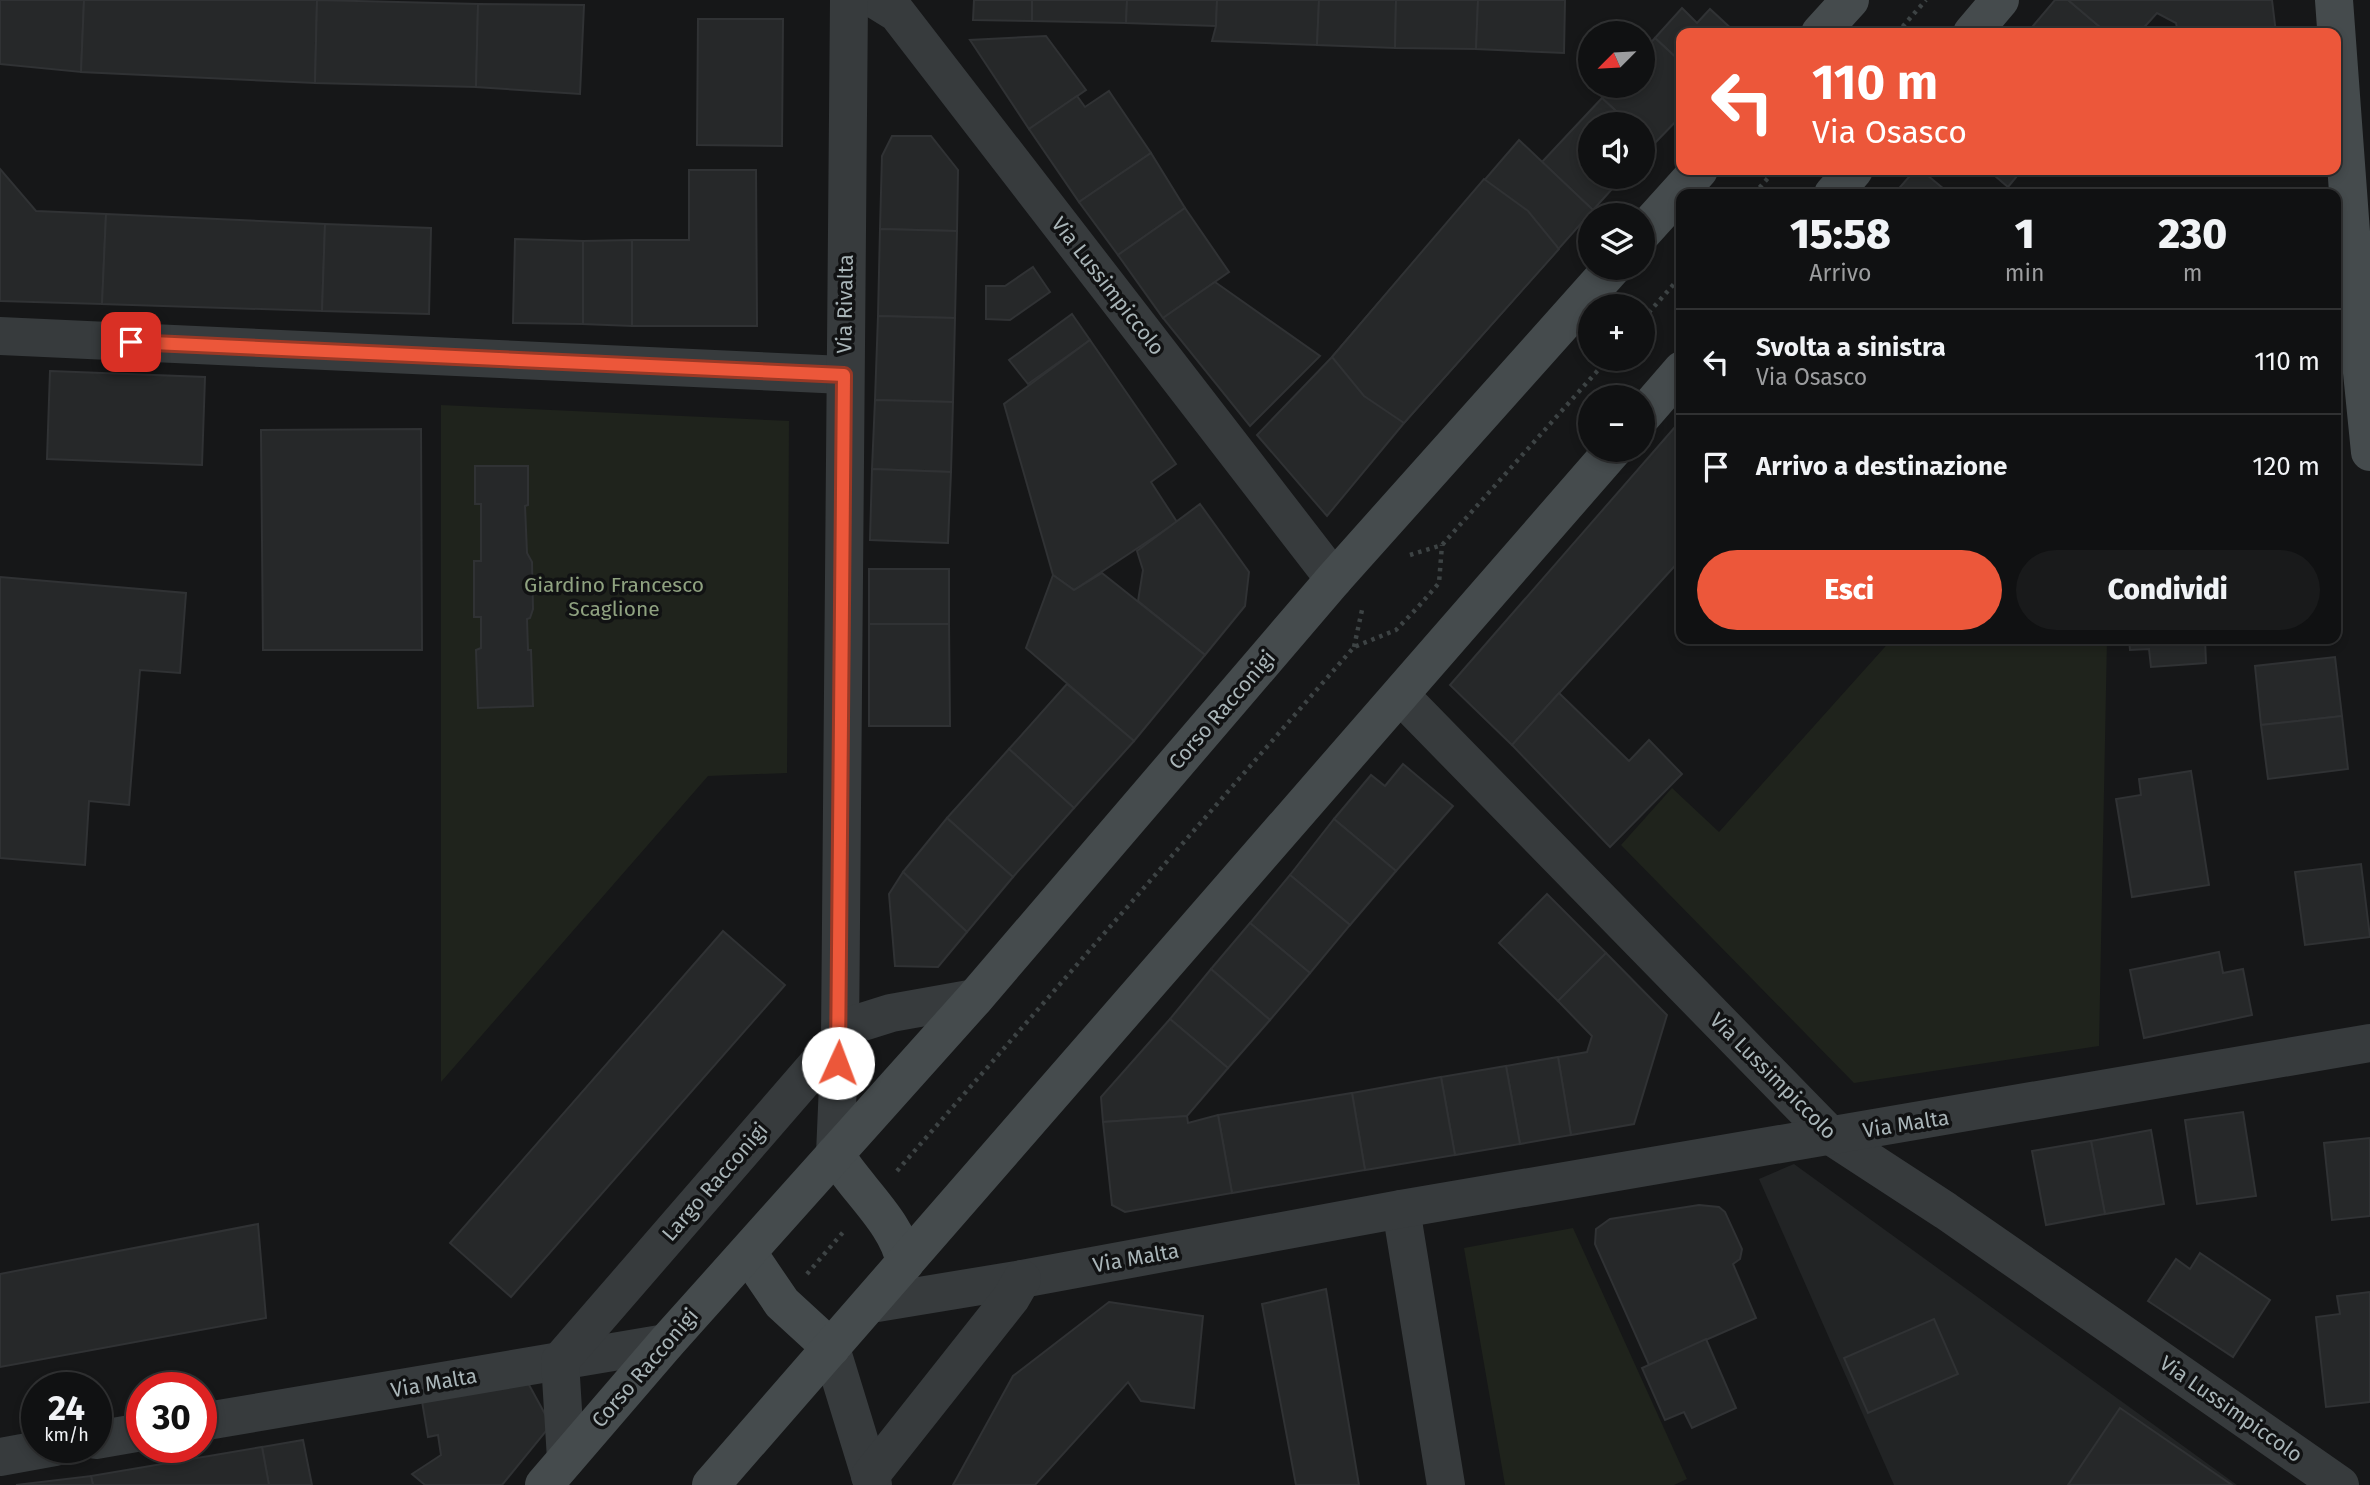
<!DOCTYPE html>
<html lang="it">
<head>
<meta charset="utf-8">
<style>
	body { margin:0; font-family:"Fira Sans",sans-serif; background:#191a1b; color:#f1f3f6; height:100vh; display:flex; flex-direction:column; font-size:26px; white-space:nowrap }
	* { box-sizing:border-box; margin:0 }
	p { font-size:23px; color:#9c9d9f }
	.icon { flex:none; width:38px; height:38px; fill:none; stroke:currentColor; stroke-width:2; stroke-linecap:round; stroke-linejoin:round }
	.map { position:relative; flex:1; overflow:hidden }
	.side { position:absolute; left:1676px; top:189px; width:665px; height:455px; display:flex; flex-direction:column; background:#101112; border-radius:14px; box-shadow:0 4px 10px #0003,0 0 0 2px #303132 }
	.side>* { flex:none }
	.top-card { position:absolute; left:1676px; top:28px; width:665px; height:147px; border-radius:14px; box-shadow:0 4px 10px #0003,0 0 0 2px #303132; background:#ec573a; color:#fff; overflow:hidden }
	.needle { width:46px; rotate:246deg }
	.controls { position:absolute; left:1578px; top:21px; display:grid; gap:14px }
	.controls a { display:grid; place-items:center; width:77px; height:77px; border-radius:50%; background:#101112; box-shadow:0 4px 10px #0003,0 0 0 2px #303132; font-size:35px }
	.speed { position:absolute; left:21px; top:1372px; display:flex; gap:14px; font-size:35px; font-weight:700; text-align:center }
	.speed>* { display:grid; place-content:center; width:91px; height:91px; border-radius:50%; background:#101112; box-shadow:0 4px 10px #0003,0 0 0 2px #303132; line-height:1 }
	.speed small { font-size:18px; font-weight:400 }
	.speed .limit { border:10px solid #d22; background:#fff; color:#111 }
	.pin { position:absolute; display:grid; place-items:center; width:60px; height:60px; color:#fff; margin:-30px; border-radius:14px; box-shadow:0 4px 10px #0006 }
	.me { position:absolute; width:77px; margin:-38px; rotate:2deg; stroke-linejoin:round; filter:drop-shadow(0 0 5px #0008) }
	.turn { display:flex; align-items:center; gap:24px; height:147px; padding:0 21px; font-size:32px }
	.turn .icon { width:91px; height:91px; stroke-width:2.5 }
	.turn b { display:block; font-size:49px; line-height:60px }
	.eta { display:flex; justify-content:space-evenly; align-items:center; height:119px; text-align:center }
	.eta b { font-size:42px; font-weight:800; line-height:49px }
	.button { display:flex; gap:14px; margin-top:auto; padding:14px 21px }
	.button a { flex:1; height:80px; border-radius:42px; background:#ec573a; color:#fff; font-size:28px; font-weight:800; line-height:80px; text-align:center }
	.button a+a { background:#191a1b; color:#f1f3f6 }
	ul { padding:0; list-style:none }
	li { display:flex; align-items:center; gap:21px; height:105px; padding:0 21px; border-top:2px solid #303132 }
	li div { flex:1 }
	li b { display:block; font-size:26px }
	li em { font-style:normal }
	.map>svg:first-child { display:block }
	.built { fill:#222425 }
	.green { fill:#1f231c }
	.building { fill:#262829; stroke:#303234; stroke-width:2 }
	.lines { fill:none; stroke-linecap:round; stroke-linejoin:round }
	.path { stroke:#3d4344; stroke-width:4.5; stroke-dasharray:3.5 5; stroke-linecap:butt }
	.street { stroke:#373b3d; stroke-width:38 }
	.secondary { stroke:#454b4d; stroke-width:38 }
	.route-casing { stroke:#993926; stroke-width:18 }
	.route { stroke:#ec573a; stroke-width:12 }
	.labels { text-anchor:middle; stroke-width:7; stroke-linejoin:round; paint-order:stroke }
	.street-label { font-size:21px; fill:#a9b5b8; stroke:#111213 }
	.park-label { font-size:21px; fill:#8fa280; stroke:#111213 }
</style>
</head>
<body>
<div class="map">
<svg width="2370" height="1485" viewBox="0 0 2370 1485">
	<rect width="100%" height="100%" fill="#161718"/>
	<polygon class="built" points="1794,1164 2237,1485 1894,1485 1759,1179"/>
	<g class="green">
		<polygon points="441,405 789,421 787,773 708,776 441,1082"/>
		<polygon points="1892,639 2107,639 2099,1046 1854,1083 1621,845 1672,788 1719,832"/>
		<polygon points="1573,1228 1687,1479 1674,1485 1505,1485 1464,1248"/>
	</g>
	<g class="building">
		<polygon points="0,0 84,0 81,72 0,64"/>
		<polygon points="84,0 317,0 315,83 81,72"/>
		<polygon points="317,0 478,4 476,87 315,83"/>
		<polygon points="974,0 1032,0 1032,21 973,20"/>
		<polygon points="1032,0 1127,0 1126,23 1032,21"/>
		<polygon points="1127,0 1217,0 1216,26 1126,23"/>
		<polygon points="1217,0 1319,0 1317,45 1212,41 1216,26"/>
		<polygon points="1319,0 1396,0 1395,48 1317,45"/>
		<polygon points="1396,0 1478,0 1476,49 1395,48"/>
		<polygon points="1478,0 1565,0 1564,53 1476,49"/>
		<polygon points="2055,0 2068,0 2107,33 2027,33"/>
		<polygon points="2068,0 2272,0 2276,33 2178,33 2176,23 2157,13 2139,33 2107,33"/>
		<polygon points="478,4 584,5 580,94 476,87"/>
		<polygon points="1682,8 1697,23 1710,9 1736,33 1682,33 1682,63 1655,38"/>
		<polygon points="698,19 783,19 782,146 697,145"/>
		<polygon points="1046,36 1086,90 1029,129 970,40"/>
		<polygon points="1655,38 1682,63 1682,115 1652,146 1643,137 1643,124 1630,124 1602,98 1613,86 1643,86 1643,51"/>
		<polygon points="1109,91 1151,153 1079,202 1029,129 1077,96 1085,107"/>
		<polygon points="1602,98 1630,124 1591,124 1591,177 1623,177 1593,210 1542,162"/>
		<polygon points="892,136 931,136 958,170 957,231 880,229 882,156"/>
		<polygon points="1519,140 1593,210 1404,423 1327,516 1257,435 1332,357"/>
		<polygon points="1151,153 1185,208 1118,255 1079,202"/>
		<polygon points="0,169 36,211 106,214 102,304 0,301"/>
		<polygon points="689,170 756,170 757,326 632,326 632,240 689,240"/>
		<polygon points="1915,170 1921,170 1950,194 1894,194"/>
		<polygon points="1988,170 2022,170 2008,187"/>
		<polygon points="1484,179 1528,211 1559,249 1404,423 1364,396 1332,357"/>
		<polygon points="1185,208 1229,272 1163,318 1118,255"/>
		<polygon points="106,214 325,224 322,311 102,304"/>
		<polygon points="325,224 431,228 429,314 322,311"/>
		<polygon points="880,229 957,231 955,318 878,316"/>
		<polygon points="515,239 583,241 583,324 513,323"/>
		<polygon points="632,240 632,326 583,324 583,241"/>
		<polygon points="1033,267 1050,292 1010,320 986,319 986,286 1005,286"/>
		<polygon points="1215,282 1320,356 1250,426 1163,318"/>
		<polygon points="1072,314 1090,340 1028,384 1009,360"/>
		<polygon points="878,316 955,318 953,402 875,400"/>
		<polygon points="1090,340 1176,464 1151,482 1177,522 1074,590 1053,575 1004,404"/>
		<polygon points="50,371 205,377 202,465 47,459"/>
		<polygon points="875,400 953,402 951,472 872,469"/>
		<polygon points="1682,419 1682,558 1512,745 1450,685"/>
		<polygon points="421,429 422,650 263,650 261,430"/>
		<polygon points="475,466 528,466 528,505 525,506 527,553 532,562 533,609 530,618 527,619 528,650 531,650 533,706 478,708 476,650 481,648 481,617 474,617 474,561 481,561 481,504 475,504"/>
		<polygon points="872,469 951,472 948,543 870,540"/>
		<polygon points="1200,504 1249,572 1245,606 1205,655 1138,601 1143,570 1137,551"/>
		<rect x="869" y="569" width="80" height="55"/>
		<polygon points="1102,573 1205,655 1134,741 1026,648 1053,575 1074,590"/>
		<polygon points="0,577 186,593 180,673 140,670 129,805 89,801 85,865 0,858"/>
		<polygon points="869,624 949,624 950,726 869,726"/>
		<polygon points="2129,639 2205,639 2206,663 2151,667 2149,649 2130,650"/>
		<polygon points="2335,657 2342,716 2261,725 2255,666"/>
		<polygon points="1067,684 1134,741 1074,808 1009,749"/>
		<polygon points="1559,693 1629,761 1649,740 1682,774 1610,847 1512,745"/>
		<polygon points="2342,716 2348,769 2268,779 2261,725"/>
		<polygon points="1009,749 1074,808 1013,877 947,818"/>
		<polygon points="1403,764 1453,806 1396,871 1334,819 1371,775 1385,786"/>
		<polygon points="2191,771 2209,885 2132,897 2116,799 2141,795 2139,779"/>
		<polygon points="947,818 1013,877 967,932 903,872"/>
		<polygon points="1334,819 1396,871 1350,925 1290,875"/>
		<polygon points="2361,864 2370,937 2305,945 2295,872"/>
		<polygon points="903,872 967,932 938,967 895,966 889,894"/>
		<polygon points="1290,875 1350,925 1310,973 1250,923"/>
		<polygon points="1547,894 1606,953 1558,1001 1499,943"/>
		<polygon points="1250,923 1310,973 1270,1020 1211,969"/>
		<polygon points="723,931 785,985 511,1297 450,1243"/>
		<polygon points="2219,952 2223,973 2243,969 2252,1015 2144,1038 2130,970"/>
		<polygon points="1606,953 1667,1015 1634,1124 1571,1135 1558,1057 1587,1052 1592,1036 1558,1001"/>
		<polygon points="1211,969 1270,1020 1228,1068 1170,1019"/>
		<polygon points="1170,1019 1228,1068 1187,1116 1103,1122 1101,1097"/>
		<polygon points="1558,1057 1571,1135 1520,1144 1506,1066"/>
		<polygon points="1506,1066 1520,1144 1455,1155 1441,1077"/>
		<polygon points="1441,1077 1455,1155 1365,1170 1352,1093"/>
		<polygon points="1352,1093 1365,1170 1232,1193 1218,1115"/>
		<polygon points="2243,1112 2256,1196 2197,1204 2185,1120"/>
		<polygon points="1218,1115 1232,1193 1125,1212 1112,1205 1103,1122 1187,1116 1188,1123"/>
		<polygon points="2151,1130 2164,1204 2105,1214 2091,1141"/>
		<polygon points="2370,1138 2370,1216 2332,1220 2324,1143"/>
		<polygon points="2091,1141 2105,1214 2046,1225 2032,1151"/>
		<polygon points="1699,1205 1719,1207 1725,1212 1742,1249 1740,1259 1733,1264 1756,1318 1649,1365 1595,1244 1596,1229 1610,1219"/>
		<polygon points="258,1224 266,1318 0,1367 0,1274"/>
		<polygon points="2200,1253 2270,1300 2233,1357 2148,1301 2176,1259 2190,1269"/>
		<polygon points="1326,1289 1359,1485 1296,1485 1262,1304"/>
		<polygon points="2370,1292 2370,1402 2326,1407 2316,1317 2340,1314 2337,1296"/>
		<polygon points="1109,1302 1203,1316 1194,1408 1141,1401 1128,1382 1035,1485 953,1485 1013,1376"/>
		<polygon points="1934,1319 1958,1374 1868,1413 1844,1358"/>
		<polygon points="1706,1339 1736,1408 1692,1428 1684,1412 1665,1420 1642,1368"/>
		<polygon points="528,1383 551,1425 502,1485 425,1485 412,1474 441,1455 438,1435 428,1437 422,1401"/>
		<polygon points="2120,1408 2232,1485 2068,1485"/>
		<polygon points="303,1440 312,1485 269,1485 262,1447"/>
		<polygon points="262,1447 269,1485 93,1485 91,1476"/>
		<polygon points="91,1476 93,1485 16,1485"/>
	</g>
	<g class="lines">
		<g class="path">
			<polyline points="1897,33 1926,0"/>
			<polyline points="1754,194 1775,170"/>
			<polyline points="1643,319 1682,275"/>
			<polyline points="1410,555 1442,545 1608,359"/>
			<polyline points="1354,647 1362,610"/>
			<polyline points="897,1171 1354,647 1396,630 1418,607 1439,583 1442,545"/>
			<polyline points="807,1274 845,1230"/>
		</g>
		<g class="street">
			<polyline points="876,0 897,13 1334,579"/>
			<polyline points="0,336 844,375"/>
			<polyline points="1401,696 1831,1136 1946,1211 2340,1485"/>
			<polyline points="835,1154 840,1038 849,0"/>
			<polyline points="1401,1209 1446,1485"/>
			<polyline points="871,1304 1022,1279 1401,1209 2370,1043"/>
			<polyline points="831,1348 873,1485"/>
			<polyline points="201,1422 666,1343"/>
			<polyline points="96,1440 142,1432"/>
			<polyline points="0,1457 55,1447"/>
			<polyline points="566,1459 560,1361 840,1038 856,1024 891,1013 975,998"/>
			<polyline points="870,1476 1011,1298 1022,1279"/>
		</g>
		<g class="secondary">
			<polyline points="2334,0 2359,342 2370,452"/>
			<polyline points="1820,33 1850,0"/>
			<polyline points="1972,33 2000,0"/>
			<polyline points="1833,194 1854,170"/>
			<polyline points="1643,232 1699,170"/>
			<polyline points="1643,415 1682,370"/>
			<path d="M835 1154C857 1190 898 1223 905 1263"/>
			<polyline points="748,1253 782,1303 831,1348"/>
			<polyline points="544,1485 666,1343 975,998 1334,579 1612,268"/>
			<polyline points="711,1485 1613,450"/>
		</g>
	</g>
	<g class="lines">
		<defs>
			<polyline id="route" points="131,342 844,375 838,1063"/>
		</defs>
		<use href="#route" class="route-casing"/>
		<use href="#route" class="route"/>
	</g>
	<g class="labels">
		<g class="street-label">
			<text transform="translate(1108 286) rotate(52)" y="7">Via Lussimpiccolo</text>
			<text transform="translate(845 304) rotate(-89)" y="7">Via Rivalta</text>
			<text transform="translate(1222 710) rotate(-49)" y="7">Corso Racconigi</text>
			<text transform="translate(1773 1076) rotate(45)" y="7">Via Lussimpiccolo</text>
			<text transform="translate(1906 1124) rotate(-9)" y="7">Via Malta</text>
			<text transform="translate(715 1182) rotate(-49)" y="7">Largo Racconigi</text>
			<text transform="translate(1136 1258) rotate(-10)" y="7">Via Malta</text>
			<text transform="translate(645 1368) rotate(-49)" y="7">Corso Racconigi</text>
			<text transform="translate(434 1383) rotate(-10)" y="7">Via Malta</text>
			<text transform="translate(2231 1409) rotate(35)" y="7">Via Lussimpiccolo</text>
		</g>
		<g class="park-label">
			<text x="614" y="592">Giardino Francesco<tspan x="614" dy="24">Scaglione</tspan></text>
		</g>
	</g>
</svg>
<div class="controls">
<a><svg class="needle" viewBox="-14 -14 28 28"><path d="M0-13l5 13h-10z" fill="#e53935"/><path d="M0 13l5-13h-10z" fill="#9c9d9f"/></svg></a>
<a><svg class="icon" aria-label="sound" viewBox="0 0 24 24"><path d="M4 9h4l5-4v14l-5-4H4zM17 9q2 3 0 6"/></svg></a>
<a><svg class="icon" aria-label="layers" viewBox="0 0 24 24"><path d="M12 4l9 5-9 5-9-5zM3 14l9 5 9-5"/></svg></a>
<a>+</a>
<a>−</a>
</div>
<div class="speed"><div>24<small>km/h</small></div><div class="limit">30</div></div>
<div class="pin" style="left:131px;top:342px;background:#d93025"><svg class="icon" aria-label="arrive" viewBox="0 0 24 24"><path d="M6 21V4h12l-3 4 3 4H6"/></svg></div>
<svg class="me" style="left:838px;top:1063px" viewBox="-20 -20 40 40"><circle r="19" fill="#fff"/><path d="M0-13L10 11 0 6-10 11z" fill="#ec573a"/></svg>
<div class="top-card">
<div class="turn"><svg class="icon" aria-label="left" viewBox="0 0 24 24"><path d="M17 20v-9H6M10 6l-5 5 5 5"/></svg><div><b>110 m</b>Via Osasco</div></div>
</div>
<section class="side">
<div class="eta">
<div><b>15:58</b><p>Arrivo</p></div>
<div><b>1</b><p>min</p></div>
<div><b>230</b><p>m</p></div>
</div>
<ul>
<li><svg class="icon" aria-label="left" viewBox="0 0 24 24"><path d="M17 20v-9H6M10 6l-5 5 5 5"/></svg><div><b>Svolta a sinistra</b><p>Via Osasco</p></div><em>110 m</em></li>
<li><svg class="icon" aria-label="arrive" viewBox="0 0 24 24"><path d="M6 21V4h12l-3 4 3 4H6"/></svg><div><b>Arrivo a destinazione</b></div><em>120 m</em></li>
</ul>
<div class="button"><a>Esci</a><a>Condividi</a></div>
</section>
</div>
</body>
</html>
